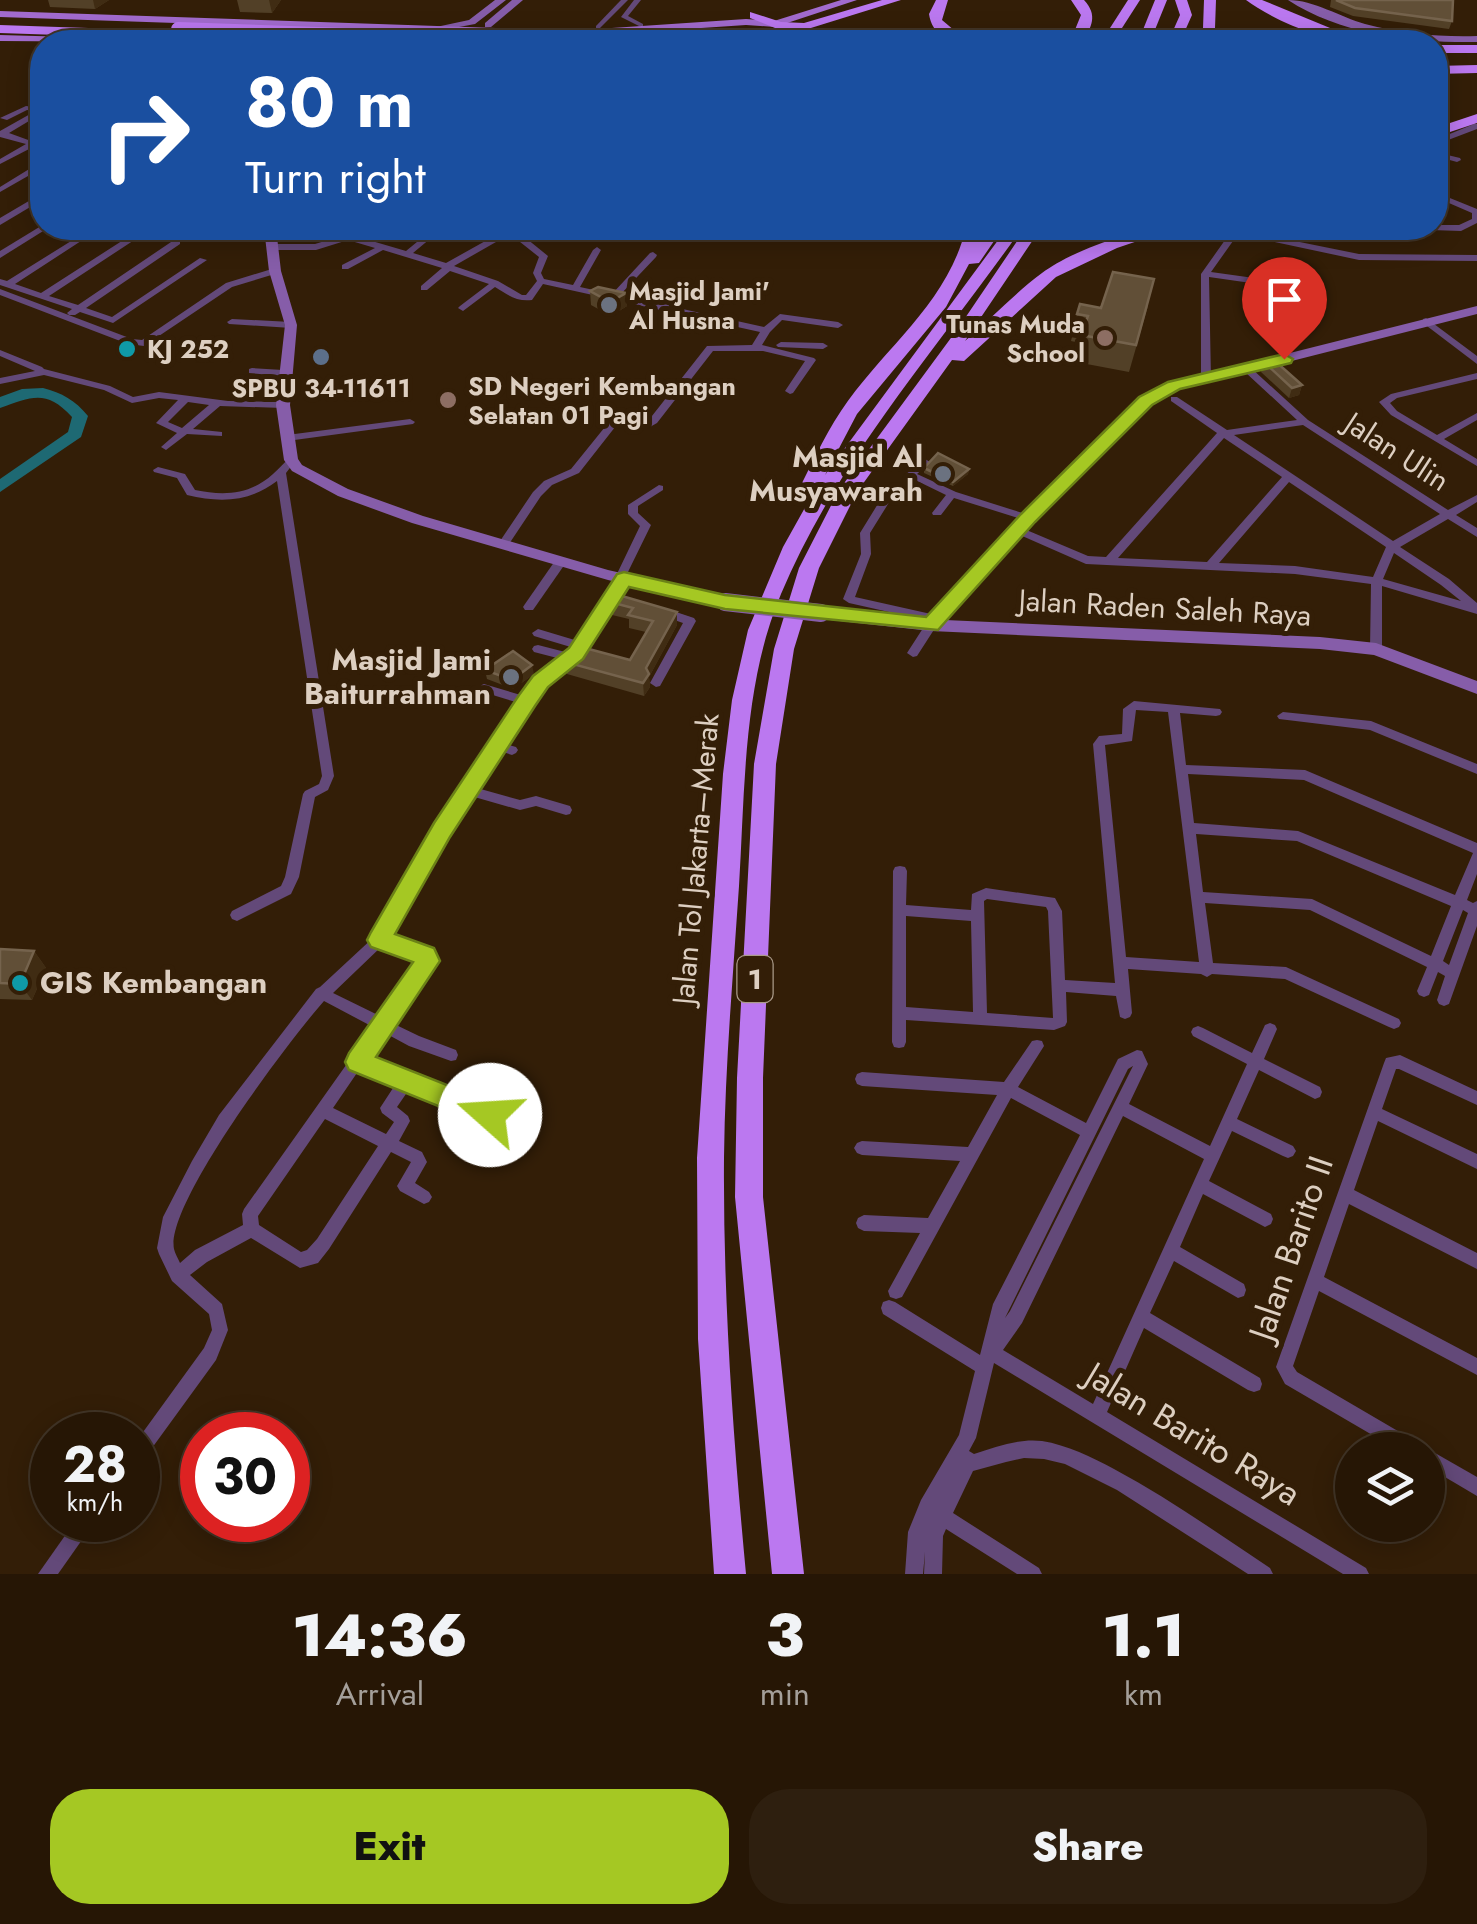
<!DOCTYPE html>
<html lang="en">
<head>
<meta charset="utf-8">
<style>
	body { margin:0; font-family:Jost,sans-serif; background:#2e1f0f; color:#f1f3f6; height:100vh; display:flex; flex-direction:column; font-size:38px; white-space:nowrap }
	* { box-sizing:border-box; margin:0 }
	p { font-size:32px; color:#a49f9a }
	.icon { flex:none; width:55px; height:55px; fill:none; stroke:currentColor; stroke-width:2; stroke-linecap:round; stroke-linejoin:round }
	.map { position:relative; height:1574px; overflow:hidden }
	.side { display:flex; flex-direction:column; background:#261605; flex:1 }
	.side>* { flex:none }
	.hud { position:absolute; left:30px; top:30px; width:1418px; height:210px; border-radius:40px; box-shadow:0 5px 25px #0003,0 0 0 2px #423527; background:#1a4fa0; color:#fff; overflow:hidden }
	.controls { position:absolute; left:1335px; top:1432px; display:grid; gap:20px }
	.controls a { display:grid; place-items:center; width:110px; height:110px; border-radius:50%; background:#261605; box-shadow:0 5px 25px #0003,0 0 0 2px #423527; font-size:50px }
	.speed { position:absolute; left:30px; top:1412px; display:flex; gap:20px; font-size:50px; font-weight:700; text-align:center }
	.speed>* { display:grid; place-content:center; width:130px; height:130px; border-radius:50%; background:#261605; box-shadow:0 5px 25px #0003,0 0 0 2px #423527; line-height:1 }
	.speed small { font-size:25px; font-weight:400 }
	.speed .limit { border:15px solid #d22; background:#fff; color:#111 }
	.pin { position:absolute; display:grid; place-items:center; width:85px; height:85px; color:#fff; margin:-102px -42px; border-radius:50% 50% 50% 0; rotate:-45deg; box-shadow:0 0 10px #0007 }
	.pin .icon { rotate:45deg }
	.me { position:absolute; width:110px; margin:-55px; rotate:289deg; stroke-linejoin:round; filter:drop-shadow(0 0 8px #0008) }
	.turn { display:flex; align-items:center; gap:35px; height:210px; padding:0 50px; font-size:45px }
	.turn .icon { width:130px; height:130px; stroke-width:2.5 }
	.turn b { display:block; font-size:70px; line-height:85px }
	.eta { display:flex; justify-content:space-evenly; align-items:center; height:170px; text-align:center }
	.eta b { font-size:60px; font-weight:800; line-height:70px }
	.action { display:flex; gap:20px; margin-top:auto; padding:20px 50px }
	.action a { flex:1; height:115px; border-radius:40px; background:#a5c823; color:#111; font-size:40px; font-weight:800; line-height:115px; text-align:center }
	.action a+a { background:#2e1f0f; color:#f1f3f6 }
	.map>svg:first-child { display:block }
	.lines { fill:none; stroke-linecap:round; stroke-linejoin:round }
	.river { fill:#1e6973; fill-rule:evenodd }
	.street { fill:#634979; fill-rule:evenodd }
	.secondary { fill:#865da9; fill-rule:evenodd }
	.primary { fill:#a26bce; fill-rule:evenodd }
	.highway { fill:#bb78f0; fill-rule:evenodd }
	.secondary-bridge { stroke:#865da9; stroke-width:18 }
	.highway-bridge { stroke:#bb78f0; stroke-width:14 }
	.wall { fill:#524027 }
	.shaded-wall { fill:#402c13 }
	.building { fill:#614f37; stroke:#75634d; stroke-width:2.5 }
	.route { fill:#a5c823; stroke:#6b8217; stroke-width:2.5 }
	.worship-dot { fill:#6b7280; stroke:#331e07; stroke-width:4 }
	.education-dot { fill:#8d6e63; stroke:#331e07; stroke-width:4 }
	.culture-dot { fill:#0f9aa8; stroke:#331e07; stroke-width:4 }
	.service-dot { fill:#5c6f8a; stroke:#331e07; stroke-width:4 }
	.labels { text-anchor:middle; stroke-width:10; stroke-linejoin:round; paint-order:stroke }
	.far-poi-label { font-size:25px; font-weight:bold; fill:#ddcfc1; stroke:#331e07; text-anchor:start }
	.shield { fill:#331e07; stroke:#aa9a89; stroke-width:2.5 }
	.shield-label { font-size:28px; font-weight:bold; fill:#ddcfc1 }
	.street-label { font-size:30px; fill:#ddcfc1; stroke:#331e07 }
	.poi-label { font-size:30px; font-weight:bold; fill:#ddcfc1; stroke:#331e07; text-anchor:end }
	.near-street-label { font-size:35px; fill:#ddcfc1; stroke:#331e07 }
</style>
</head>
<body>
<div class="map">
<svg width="1477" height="1574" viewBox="0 0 1477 1574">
	<rect width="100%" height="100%" fill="#331e07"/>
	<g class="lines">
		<path class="river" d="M43 388C62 393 75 400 88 416L81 437 0 492V479L68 432 72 417C46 389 32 397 0 408V397L22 389Z"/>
		<g class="street">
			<polygon points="621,0 628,0 600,28 596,28 596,26"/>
			<polygon points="634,0 641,0 628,16 643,24 643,26 639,26 621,17"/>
			<polygon points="26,106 42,108 42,112 27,110 7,120 0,118"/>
			<polygon points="32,113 39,115 9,133 31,141 42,136 42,141 39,143 39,147 33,147 0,164 0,159 26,144 0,137 0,131"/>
			<polygon points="1474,124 1477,124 1477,129 1435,145 1435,140"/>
			<polygon points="1435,152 1460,158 1461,160 1457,162 1435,156"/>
			<polygon points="39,163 42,163 42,168 0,192 0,187"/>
			<polygon points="1435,192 1477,209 1477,223 1461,231 1430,230 1429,228 1435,228 1435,225 1459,225 1472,219 1472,213 1435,197"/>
			<polygon points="39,195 42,195 42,200 0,225 0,218"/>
			<polygon points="41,226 48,228 0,258 0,251"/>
			<polygon points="92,228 101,228 15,284 41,293 142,228 148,228 148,231 49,296 78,305 174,240 180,240 180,244 86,308 112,317 200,258 207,260 113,323 80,312 75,315 69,315 67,313 72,309 0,285 0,279 7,281"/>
			<path d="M434 228H443L413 253 446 263 505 230 504 228H516V230L548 256 541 273 544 279 573 285 593 250 597 247 601 250 580 287 612 294 650 253 653 252 657 255 656 257 620 295 661 304 677 282 680 281 684 284 669 306 764 327 780 314 838 322 843 325 838 328 782 320 770 332 762 345 814 358 816 360 793 393 790 394 785 391 805 361 763 351H713L657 423 650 427 619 422 579 473 552 485 541 496 507 547 503 548 498 544 533 492 544 481 571 469 613 417 648 421 707 346 752 345 760 332 543 284 532 300C517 302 508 295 495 287L463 311 458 308 460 306 489 284 450 271 427 290H421V286L442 268 383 250 348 269H342V265L375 248 348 240 316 250H272L268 247 272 244H315L348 234 406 251ZM510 234 539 257 533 273 537 281 526 295H522L498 281 454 266Z"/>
			<polygon points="1217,228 1231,228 1359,254 1477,255 1477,261 1359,260 1238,234 1211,272 1298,284 1307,270 1314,272 1304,289 1301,290 1209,277 1211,379 1206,382 1201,379 1201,274 1230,233"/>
			<polygon points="275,268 278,269 278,273 232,287 144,346 128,344 0,295 0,289 132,339 142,340 226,283"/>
			<polygon points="1426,318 1477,356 1477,364 1423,323 1423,319"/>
			<polygon points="232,319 291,322 296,325 291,328 229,324 227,322"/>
			<polygon points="781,342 823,343 828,346 823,349 778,347 776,345"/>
			<path d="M0 350 42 367 44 369 110 386 133 397 159 392 228 401 283 402 288 405 283 408 220 406 193 429 222 432V436L187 434 166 450 161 447 177 433 156 423 178 400 159 398 132 403 104 390 44 375 0 384V378L35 371 0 356ZM188 402 209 405 182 428 168 422Z"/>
			<path d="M1248 367 1251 368 1308 420 1448 510 1477 495V502L1456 515 1477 528V537L1448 519 1400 547 1449 579 1477 603V614L1382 586V649L1376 653 1370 649 1371 584 1295 574 1086 564 1013 532 1012 530 1017 526 1088 556 1106 557 1217 433 1171 401V397H1177L1227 430 1297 420 1245 372V368ZM1303 425 1440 514 1393 541 1234 435ZM1224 438 1282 477 1207 562 1118 558ZM1289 482 1386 547 1373 577 1295 566 1219 563ZM1394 553 1441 585 1461 601 1383 579Z"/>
			<polygon points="252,368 283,370 288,373 283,376 249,373 249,369"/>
			<polygon points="1477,373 1477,379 1397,398 1390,403 1397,411 1437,435 1477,413 1477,420 1444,439 1477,459 1477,466 1391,415 1379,402 1391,394"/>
			<polygon points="410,419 415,422 413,424 287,441 282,438 287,435"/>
			<path d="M291 457 296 460 286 473 334 776 328 790 315 797 299 877 291 894 237 921 232 919 230 915 232 911 281 886 285 877 303 794 305 791 319 784 322 776 277 481C249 502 221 503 187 495L177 478 154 472 153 470 158 467 185 474 195 490C224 496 250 495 273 474 280 468 284 462 291 457Z"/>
			<polygon points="925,459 930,462 917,474 956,492 1032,516 1033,518 1028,521 954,498 941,515 933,515 932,513 946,495 905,475"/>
			<path d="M659 485 663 486V490L638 506V513L651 525 626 576 630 579 580 657 545 685 505 744 516 747 518 750 516 753 512 755 500 751 477 788 520 800 536 796 570 806 572 810 570 814 566 815 536 806 520 810 471 796 447 834 389 937 430 951 434 961 392 1023 419 1036 456 1050 458 1055 456 1060 451 1061 409 1046 385 1033 367 1059 410 1078 495 1110 497 1115 495 1120 490 1122 408 1091 397 1107 408 1116 410 1121 399 1141 422 1152 427 1162 415 1183 429 1192 432 1197 429 1202 424 1204 400 1191 397 1186 411 1162 391 1152 329 1249 318 1263 300 1268 251 1238 207 1262 190 1275 222 1304 228 1330 216 1360 144 1459 138 1461V1439L204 1348 212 1330 209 1314 172 1281 159 1254 157 1248 163 1217 192 1161 219 1115 316 989 320 987 375 936 437 826 519 703 486 693 474 702 470 701 468 698C471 692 478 686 484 684L524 696 537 679 561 659 534 652 532 649 534 646 538 645 569 653 574 648 534 636 532 633 538 629 578 641 617 581 615 578 640 526 628 514V505ZM382 946 420 960 380 1016 333 993ZM324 1001 373 1027 244 1209 242 1214 243 1225 195 1250 180 1263C178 1258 175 1254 174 1249 165 1204 291 1038 324 1001ZM359 1070 395 1085 380 1108 382 1113 394 1122 386 1134 333 1108ZM325 1119 378 1146 317 1239 307 1250 301 1252 259 1225 258 1216Z"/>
			<polygon points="888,493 893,496 870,533 871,554 855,597 940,616 942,619 940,622 935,623 937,625 917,656 913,657 907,653 927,622 929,621 849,603 843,599 861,554 860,533 884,494"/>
			<polygon points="561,557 566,561 565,564 533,610 525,610 523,607 525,604 557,558"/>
			<polygon points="661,607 694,618 696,621 660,686 656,687 650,683 683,623 657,614 655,611"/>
			<path d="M1134 701 1220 709 1222 712 1220 715 1216 716 1180 713 1186 765 1305 770 1477 843V874L1467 900 1473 903 1477 901V926L1449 1004 1444 1006 1439 1004 1437 1000 1445 976 1438 972 1429 995 1424 997 1419 995 1417 991 1427 967 1310 910 1205 903 1213 963 1286 967 1399 1019 1401 1023 1399 1027 1394 1029 1389 1027 1285 979 1212 974 1207 977 1201 974 1128 969 1132 1013 1130 1017 1125 1019 1120 1017 1116 996 1066 992 1067 1022 1065 1026 1054 1030 906 1020V1042L904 1047 899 1048 894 1047 892 1042 893 871 895 867 900 866 905 867 907 871 906 905 971 910 972 894 986 888 1055 898 1062 911 1065 980 1115 983 1093 744 1099 736 1122 734 1123 709ZM1136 710 1168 712 1199 962 1126 957 1105 745 1132 741ZM1188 774 1304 780 1473 853 1455 895 1298 831 1194 823ZM1196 834 1297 841 1451 906 1431 956 1312 899 1203 892ZM987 899 1046 907 1048 911 1053 1018 987 1013 984 901ZM1463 910 1468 913 1449 965 1443 961ZM906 916 971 921 973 1012 906 1007Z"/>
			<polygon points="1283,712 1371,721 1477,764 1477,774 1370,730 1279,719 1277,716"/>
			<path d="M1270 1023 1275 1025 1277 1029 1264 1059 1320 1087 1322 1092 1320 1097 1315 1099 1259 1070 1237 1119 1293 1146 1296 1151 1293 1156 1288 1158 1283 1156 1232 1131 1209 1181 1271 1214 1273 1219 1271 1224 1265 1227 1203 1194 1180 1247 1244 1284 1246 1290 1244 1296 1238 1298 1174 1261 1150 1313 1260 1378 1262 1384 1260 1390 1254 1392 1248 1390 1144 1328 1107 1412 1366 1568 1369 1574H1343L994 1363 976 1438 969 1451 974 1454C996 1447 1019 1438 1042 1441 1067 1445 1092 1457 1114 1469 1168 1498 1219 1534 1270 1568L1273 1574H1248L1117 1490 1065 1464 1044 1459 1024 1458 1006 1462 973 1471 953 1513 1039 1568 1042 1574H1017L946 1529 943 1536 942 1574H924L925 1552 923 1574H905L908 1532 921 1500 959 1435 975 1371 883 1314 881 1308 883 1302 889 1300 895 1302 980 1355 993 1304 1080 1135 1011 1098 902 1297 896 1299 890 1297 888 1291 920 1233 864 1231 858 1228 856 1223 858 1218 864 1215 928 1218 960 1161 862 1155 857 1153 854 1148 857 1143 862 1141 968 1147 997 1095 862 1086 857 1084 855 1079 857 1074 862 1072 1004 1082 1032 1041 1037 1040 1042 1041 1044 1046 1018 1087 1086 1123 1118 1059 1137 1050 1142 1051 1148 1064 1129 1104 1210 1146 1247 1064 1193 1036 1191 1032 1193 1028 1198 1026 1203 1028 1252 1053 1265 1025ZM1133 1066 1010 1311 1005 1318 1128 1069ZM1123 1116 1204 1159 1093 1404 1003 1350 1022 1323Z"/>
			<polygon points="1400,1055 1477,1091 1477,1105 1399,1069 1396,1069 1382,1109 1477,1154 1477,1169 1378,1121 1354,1190 1477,1253 1477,1269 1349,1204 1324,1277 1477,1358 1477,1375 1319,1291 1293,1366 1297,1372 1420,1444 1423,1450 1398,1450 1285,1384 1276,1367 1384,1063 1386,1058"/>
			<polygon points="1428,1449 1477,1477 1477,1496 1428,1467 1426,1450"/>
			<polygon points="76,1520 96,1520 58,1574 38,1574"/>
		</g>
		<g class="secondary">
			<polygon points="495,0 506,0 475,24 427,33 422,30 469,20"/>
			<polygon points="512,0 523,0 491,27 485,27 485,23"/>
			<path d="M1288 0C1314 0 1340 17 1365 24 1402 34 1439 37 1477 36V42C1415 43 1341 35 1288 0Z"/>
			<polygon points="264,228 276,228 281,271 297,325 290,405 298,459 302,465 348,489 423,516 608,570 731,598 733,602 731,606 725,607 608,580 412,523 338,496 292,471 284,460 276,405 285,325 269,271"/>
			<polygon points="1477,306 1477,314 1169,392 1151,404 1033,521 945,620 1320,637 1376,643 1477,681 1477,694 1374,655 1320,649 931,631 821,619 813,613 821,607 927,619 1023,515 1141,398 1159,386"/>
		</g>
		<g class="primary">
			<polygon points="841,0 857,0 775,27 746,25 582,36 576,33 582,30 746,19 774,21"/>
			<polygon points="0,11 553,30 559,33 553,36 0,17"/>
			<polygon points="0,35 143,39 149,42 0,41"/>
		</g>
		<g class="highway">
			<path d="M882 0H901L769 41 615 40 621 36C672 37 731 44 780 30L750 18V12L781 22 804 23Z"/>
			<path d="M936 0H948L942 20 968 42C949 42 932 35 929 14Z"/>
			<path d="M1071 0H1084C1098 15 1092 27 1082 42H1070L1081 15Z"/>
			<polygon points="1128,0 1140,0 1113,42 1101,42"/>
			<polygon points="1155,0 1167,0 1150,42 1138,42"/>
			<polygon points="1175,0 1187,0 1192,15 1180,42 1168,42 1180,15"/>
			<polygon points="1204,0 1216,0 1215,28 1207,42 1195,42 1203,28"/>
			<path d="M1246 0H1262L1364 42C1329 44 1274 21 1246 0Z"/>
			<polygon points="0,25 206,32 212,36 206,40 0,33"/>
			<rect x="1435" y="45" width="42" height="8"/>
			<polygon points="1477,65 1477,73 1435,74 1435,66"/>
			<polygon points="1477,114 1477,123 1435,137 1435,128"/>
			<path d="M966 228H981L979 241 988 228H1003L979 263 969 264 946 307 857 414 825 475 1007 228H1022C938 348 838 458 781 594 743 684 745 789 739 886 733 976 725 1067 724 1158 723 1297 733 1436 746 1574H714L698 1339 697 1158 723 774 732 700 748 630 783 547 807 504 796 503 794 499C809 470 823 438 841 411 883 348 947 305 966 228Z"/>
			<path d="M1026 228H1041L965 341C991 319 1015 293 1042 273 1073 250 1139 226 1176 228L1117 248 1056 277 964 361 952 360 857 492 819 568 794 649 776 764 763 1078V1197L804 1574H772L735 1197 737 1078 754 764 774 649 799 568 839 490 959 327Z"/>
		</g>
		<polyline class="secondary-bridge" points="725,602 821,613"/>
		<g class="highway-bridge">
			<polyline points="178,29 548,42"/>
			<polyline points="534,38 621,40"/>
		</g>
	</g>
	<g class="wall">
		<polygon points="48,0 109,0 95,9 50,7"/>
		<polygon points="237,0 281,0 272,13 240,12"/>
		<polygon points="1331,0 1453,0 1452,21 1449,29 1353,16 1330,7"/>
		<polygon points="590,291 626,293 627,306 611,316 591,305"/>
		<polygon points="1148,306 1129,372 1076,362 1080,343 1071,341 1077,314 1101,308"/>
		<polygon points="1265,363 1302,385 1299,395 1289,398 1261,372"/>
		<polygon points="924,468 969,469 968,474 953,486 924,473"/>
		<polygon points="615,594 677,625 649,677 650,687 644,696 567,674 565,662 630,660 646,632 629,628 629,619 612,615 610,602"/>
		<polygon points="485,670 534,674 513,689 487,679"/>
		<polygon points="0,949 34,951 46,968 32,1000 0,999"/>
	</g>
	<g class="shaded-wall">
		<polygon points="93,0 109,0 95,9"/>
		<polygon points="269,0 281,0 272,13"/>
		<polygon points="626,293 627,306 611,316 610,302"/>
		<polygon points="1302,385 1299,395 1289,398 1292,388"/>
		<polygon points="969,469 968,474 953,486 953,482"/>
		<polygon points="677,612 677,625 649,677 650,687 644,696 643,683 646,668"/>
		<polygon points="532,665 534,674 513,689 512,680"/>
		<polygon points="34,951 46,968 32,1000 20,984"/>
	</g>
	<g class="building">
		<polygon points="1336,0 1453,0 1452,21 1355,8"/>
		<polygon points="1113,272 1154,279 1136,345 1081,335 1088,316 1077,314 1080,304 1101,308"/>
		<polygon points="598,287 626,293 610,302 590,291"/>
		<polygon points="1275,361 1302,385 1292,388 1265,363"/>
		<polygon points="938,453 969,469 953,482 924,468"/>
		<polygon points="615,594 677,612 646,668 649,674 643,683 565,662 581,647 630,660 653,621 628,615 633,608 610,602"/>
		<polygon points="513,651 532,665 512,680 485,670"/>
		<polygon points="0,949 34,951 20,984 0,983"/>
	</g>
	<polygon class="route" points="1284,354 1293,359 1291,363 1180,389 1152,405 1035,522 938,630 725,609 629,587 583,659 548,687 535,706 450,837 395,934 434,948 440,961 376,1057 500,1106 504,1115 500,1124 490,1127 349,1070 345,1062 349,1053 413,962 371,947 367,940 371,932 434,823 519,695 533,676 569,648 617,574 624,572 725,595 926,617 1021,514 1139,397 1168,382"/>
	<g class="worship-dot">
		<circle cx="609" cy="305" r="10"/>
		<circle cx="943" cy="474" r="10"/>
		<circle cx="511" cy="677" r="10"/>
	</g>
	<g class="education-dot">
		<circle cx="1105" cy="338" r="10"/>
		<circle cx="448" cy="400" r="10"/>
	</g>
	<g class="culture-dot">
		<circle cx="127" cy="349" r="10"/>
		<circle cx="20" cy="983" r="10"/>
	</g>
	<circle class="service-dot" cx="321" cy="357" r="10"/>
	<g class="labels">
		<g class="far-poi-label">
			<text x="629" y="300">Masjid Jami'<tspan x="629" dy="29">Al Husna</tspan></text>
			<text x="1085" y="333" text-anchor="end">Tunas Muda<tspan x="1085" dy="29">School</tspan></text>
			<text x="147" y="358">KJ 252</text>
			<text x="468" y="395">SD Negeri Kembangan<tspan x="468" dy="29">Selatan 01 Pagi</tspan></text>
			<text x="321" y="397" text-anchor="middle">SPBU 34-11611</text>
		</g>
		<rect class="shield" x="737.5" y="956" width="35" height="46" rx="8"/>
		<g class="shield-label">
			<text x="755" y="989">1</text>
		</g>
		<g class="street-label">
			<text transform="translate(1397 452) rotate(33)" y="10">Jalan Ulin</text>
			<text transform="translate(1165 608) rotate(3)" y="10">Jalan Raden Saleh Raya</text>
			<text transform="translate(696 859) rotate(-85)" y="10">Jalan Tol Jakarta–Merak</text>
		</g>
		<g class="poi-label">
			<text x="923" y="467">Masjid Al<tspan x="923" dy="34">Musyawarah</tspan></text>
			<text x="491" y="670">Masjid Jami<tspan x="491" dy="34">Baiturrahman</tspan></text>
			<text x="40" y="993" text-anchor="start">GIS Kembangan</text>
		</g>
		<g class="near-street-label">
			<text transform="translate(1291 1248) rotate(-71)" y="12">Jalan Barito II</text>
			<text transform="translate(1193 1434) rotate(31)" y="12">Jalan Barito Raya</text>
		</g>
	</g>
</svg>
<div class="controls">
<a><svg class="icon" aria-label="layers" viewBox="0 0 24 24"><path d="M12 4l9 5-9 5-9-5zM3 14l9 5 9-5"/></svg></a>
</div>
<div class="speed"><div>28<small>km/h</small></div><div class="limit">30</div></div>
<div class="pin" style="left:1284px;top:359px;background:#d93025"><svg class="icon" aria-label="arrive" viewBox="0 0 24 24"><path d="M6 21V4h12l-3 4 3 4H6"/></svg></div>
<svg class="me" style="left:490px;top:1115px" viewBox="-20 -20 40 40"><circle r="19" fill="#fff"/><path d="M0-13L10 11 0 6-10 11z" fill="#a5c823"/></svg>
<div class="hud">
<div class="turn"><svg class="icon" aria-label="right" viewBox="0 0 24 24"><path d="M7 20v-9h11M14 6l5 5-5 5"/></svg><div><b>80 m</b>Turn right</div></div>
</div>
</div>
<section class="side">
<div class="eta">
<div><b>14:36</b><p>Arrival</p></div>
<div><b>3</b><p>min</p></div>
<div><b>1.1</b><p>km</p></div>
</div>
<div class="action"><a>Exit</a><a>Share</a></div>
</section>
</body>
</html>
